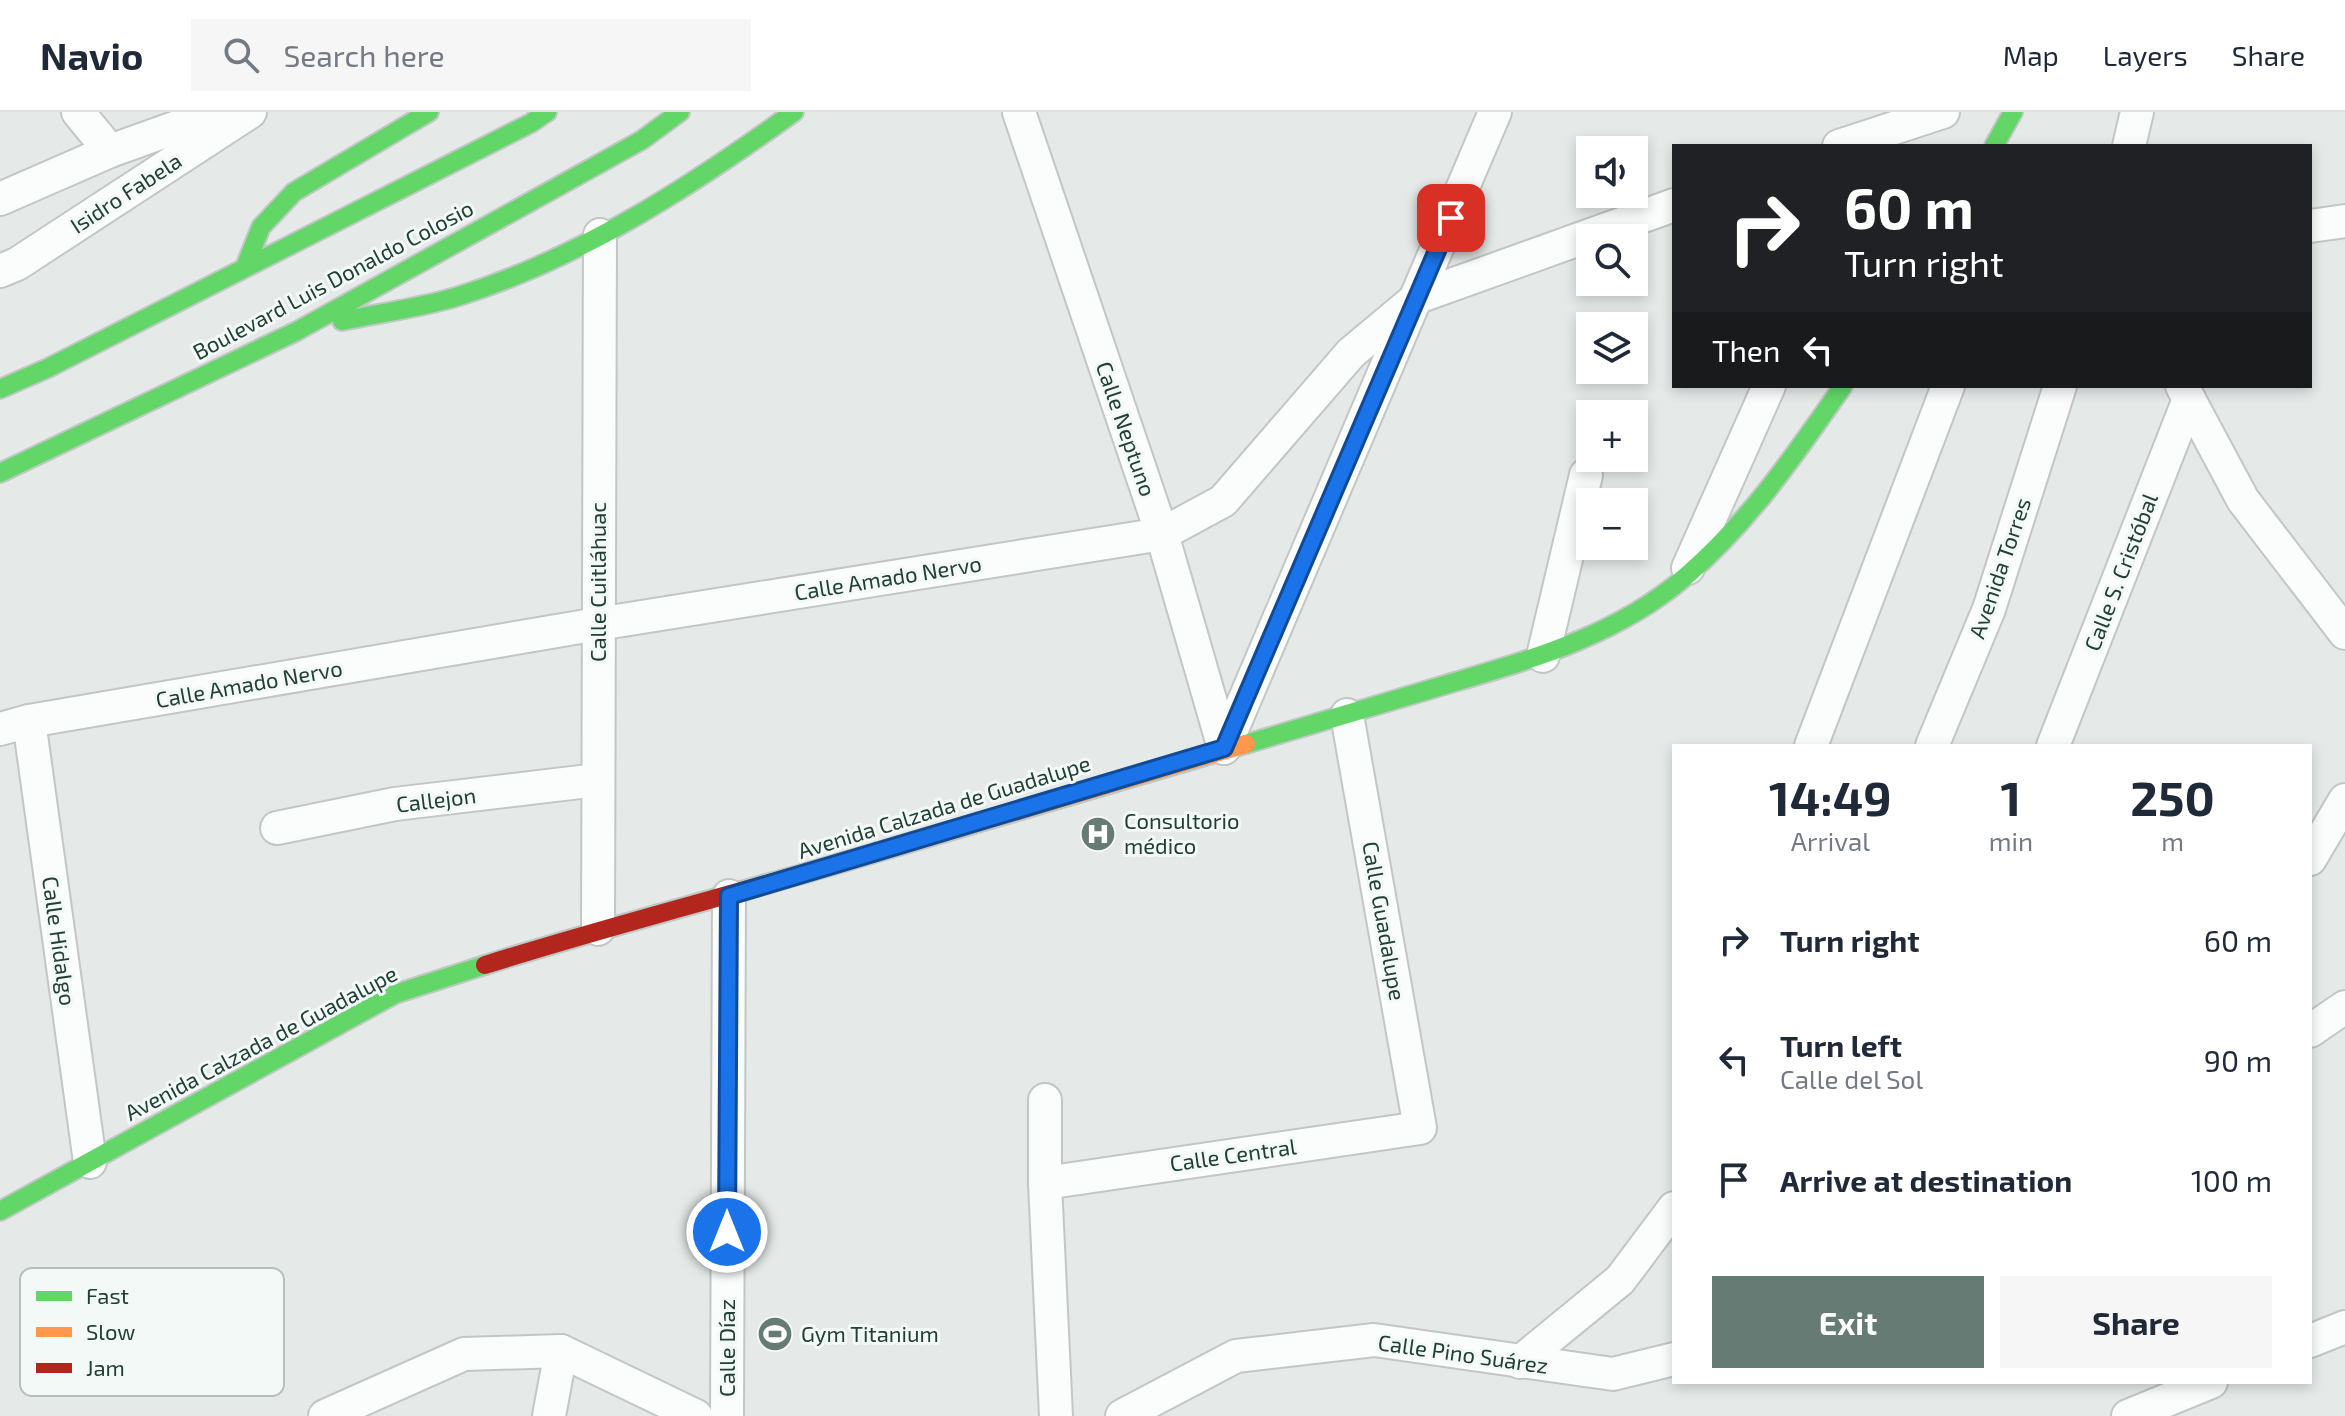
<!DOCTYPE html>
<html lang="en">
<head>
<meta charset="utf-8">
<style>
	body { margin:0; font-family:"Exo 2",sans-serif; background:#f6f6f7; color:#1f2937; height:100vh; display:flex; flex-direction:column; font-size:30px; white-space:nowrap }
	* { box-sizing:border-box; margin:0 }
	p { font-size:26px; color:#747a83 }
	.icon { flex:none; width:44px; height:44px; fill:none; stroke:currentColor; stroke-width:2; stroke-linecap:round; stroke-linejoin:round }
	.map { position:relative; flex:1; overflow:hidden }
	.side { position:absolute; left:1672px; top:632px; width:640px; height:640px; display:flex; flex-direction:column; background:#fff; border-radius:0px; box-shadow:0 4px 12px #0003 }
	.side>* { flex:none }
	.top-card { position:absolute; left:1672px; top:32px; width:640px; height:244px; border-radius:0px; box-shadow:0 4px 12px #0003; background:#202124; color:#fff; overflow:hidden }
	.buttons { position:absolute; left:1576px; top:24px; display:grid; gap:16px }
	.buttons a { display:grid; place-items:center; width:72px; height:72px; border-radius:0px; background:#fff; box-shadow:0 4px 12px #0003; font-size:40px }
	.pin { position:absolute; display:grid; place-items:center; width:68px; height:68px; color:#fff; margin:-34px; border-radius:16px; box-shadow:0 4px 12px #0006 }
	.me { position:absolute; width:88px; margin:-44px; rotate:0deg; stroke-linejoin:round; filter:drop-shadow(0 0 6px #0008) }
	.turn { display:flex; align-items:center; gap:28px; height:168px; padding:0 40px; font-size:36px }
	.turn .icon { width:104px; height:104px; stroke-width:2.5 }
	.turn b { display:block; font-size:56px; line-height:68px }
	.then { display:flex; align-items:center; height:76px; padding:0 40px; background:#0003; gap:16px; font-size:30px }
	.eta { display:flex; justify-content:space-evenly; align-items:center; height:136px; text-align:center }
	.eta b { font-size:48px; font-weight:700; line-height:56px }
	.button { display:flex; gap:16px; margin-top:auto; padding:16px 40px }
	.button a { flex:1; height:92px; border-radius:0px; background:#667b74; color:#fff; font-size:32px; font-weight:700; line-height:92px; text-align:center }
	.button a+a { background:#f6f6f7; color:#1f2937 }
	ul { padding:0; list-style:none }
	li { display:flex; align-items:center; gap:24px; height:120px; padding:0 40px }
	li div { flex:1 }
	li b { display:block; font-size:30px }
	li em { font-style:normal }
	header { display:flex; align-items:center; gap:48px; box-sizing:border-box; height:112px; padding:0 40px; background:#fff; border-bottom:2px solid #e0e1e3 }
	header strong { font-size:38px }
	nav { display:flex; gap:44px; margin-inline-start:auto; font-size:28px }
	.search { width:560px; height:72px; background:#f6f6f7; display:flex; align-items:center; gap:20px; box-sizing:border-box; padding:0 28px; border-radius:0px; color:#747a83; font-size:30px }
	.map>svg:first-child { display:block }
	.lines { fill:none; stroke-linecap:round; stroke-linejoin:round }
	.street-casing { stroke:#c2c7c5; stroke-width:36 }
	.fast-casing { stroke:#c0c8c5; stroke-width:22 }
	.slow-casing { stroke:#c0c8c5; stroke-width:22 }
	.jam-casing { stroke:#c0c8c5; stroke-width:22 }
	.street { stroke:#fbfcfc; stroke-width:32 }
	.fast { stroke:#63d668; stroke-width:18 }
	.slow { stroke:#ff974d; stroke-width:18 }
	.jam { stroke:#b3261e; stroke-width:18 }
	.route-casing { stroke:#114b97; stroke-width:20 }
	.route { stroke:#1a73e8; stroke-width:14 }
	.labels { text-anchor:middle; stroke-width:6; stroke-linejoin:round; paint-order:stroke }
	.street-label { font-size:22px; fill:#213f36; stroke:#f3f9f6 }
	.poi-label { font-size:22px; fill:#213f36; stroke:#f3f9f6; text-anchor:start }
	.key { fill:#f3f9f6; stroke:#b4c1bc; stroke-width:2 }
	.key-label { font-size:22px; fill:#213f36 }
</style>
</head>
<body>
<header>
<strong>Navio</strong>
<div class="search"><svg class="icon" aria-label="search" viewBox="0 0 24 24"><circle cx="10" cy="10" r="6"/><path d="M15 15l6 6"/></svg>Search here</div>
<nav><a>Map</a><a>Layers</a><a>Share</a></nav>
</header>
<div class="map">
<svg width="2345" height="1304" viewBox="0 0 2345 1304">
	<rect width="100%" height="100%" fill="#e5eae8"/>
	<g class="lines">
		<defs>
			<g id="street">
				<polyline points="78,0 110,39"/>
				<polyline points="1019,0 1162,422 1224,636"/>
				<polyline points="1839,34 1943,0"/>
				<polyline points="2129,34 2137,0"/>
				<polyline points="0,87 110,39 219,0"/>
				<polyline points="2310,114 2345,109"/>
				<polyline points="0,159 17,152 250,0"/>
				<polyline points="2182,274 2243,388 2345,521"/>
				<polyline points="1688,456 1769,274"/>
				<polyline points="1543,544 1586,363"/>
				<polyline points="29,609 90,1050"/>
				<polyline points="0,617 29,609 598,512 1162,422 1223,389 1351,241 1418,185 1674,93"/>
				<polyline points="1811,634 1948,274"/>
				<polyline points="1932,634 1989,497 2060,274"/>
				<polyline points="2053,634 2189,287"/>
				<polyline points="1224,636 1495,0"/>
				<polyline points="277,716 395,692 597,668"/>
				<polyline points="2310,747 2345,688"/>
				<polyline points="598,817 600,123"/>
				<polyline points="2310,919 2345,895"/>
				<polyline points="1045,988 1045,1071 1056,1304"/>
				<polyline points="1045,1071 1420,1016 1347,603"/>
				<polyline points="2310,1229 2345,1215"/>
				<polyline points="1520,1250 1620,1168 1674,1096"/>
				<polyline points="325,1304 464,1242 561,1239 696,1304"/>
				<polyline points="549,1304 561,1239"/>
				<polyline points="727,1304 729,784"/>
				<polyline points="1122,1304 1236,1244 1374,1228 1613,1262 1674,1247"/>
				<polyline points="2128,1304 2211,1270"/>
			</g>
			<g id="fast">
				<polyline points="1994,34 2013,0"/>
				<polyline points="245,155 261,115 294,80 429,0"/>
				<path d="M342 209C380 201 419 196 456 185 579 147 690 75 794 0"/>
				<polyline points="0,277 48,256 531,11 547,0"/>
				<polyline points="0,361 297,219 642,28 680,0"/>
				<path d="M1246 632C1310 613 1374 594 1438 575 1525 549 1614 526 1685 465 1750 409 1794 344 1843 274"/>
				<polyline points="0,1099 395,882 485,853"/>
			</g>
			<polyline id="slow" points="878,740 1246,632"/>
			<path id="jam" d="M485 853C615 812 747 779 878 740"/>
		</defs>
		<use href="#street" class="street-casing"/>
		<use href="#fast" class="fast-casing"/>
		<use href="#slow" class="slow-casing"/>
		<use href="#jam" class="jam-casing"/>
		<use href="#street" class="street"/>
		<use href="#fast" class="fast"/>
		<use href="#slow" class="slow"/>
		<use href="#jam" class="jam"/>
	</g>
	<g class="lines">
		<defs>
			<polyline id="route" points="727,1120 729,784 1224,636 1451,106"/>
		</defs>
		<use href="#route" class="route-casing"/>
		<use href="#route" class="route"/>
	</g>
	<defs>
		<symbol id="hospital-disc" viewBox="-11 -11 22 22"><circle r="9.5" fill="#667b74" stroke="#f3f9f6"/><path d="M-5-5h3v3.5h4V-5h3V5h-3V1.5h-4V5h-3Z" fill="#fff"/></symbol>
		<symbol id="stadium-disc" viewBox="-11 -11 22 22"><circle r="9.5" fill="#667b74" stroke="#f3f9f6"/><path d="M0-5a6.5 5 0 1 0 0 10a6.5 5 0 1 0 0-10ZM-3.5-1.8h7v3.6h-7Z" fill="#fff"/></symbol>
	</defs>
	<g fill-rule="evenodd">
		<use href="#hospital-disc" x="1078" y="702" width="40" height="40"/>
		<use href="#stadium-disc" x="755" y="1202" width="40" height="40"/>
	</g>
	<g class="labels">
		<g class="street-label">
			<text transform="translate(126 81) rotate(-33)" y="8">Isidro Fabela</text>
			<text transform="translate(333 168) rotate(-28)" y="8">Boulevard Luis Donaldo Colosio</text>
			<text transform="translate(1126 317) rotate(71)" y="8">Calle Neptuno</text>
			<text transform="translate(2000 456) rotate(-71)" y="8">Avenida Torres</text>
			<text transform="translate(2121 460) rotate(-69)" y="8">Calle S. Cristóbal</text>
			<text transform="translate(888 466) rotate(-9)" y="8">Calle Amado Nervo</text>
			<text transform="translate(598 470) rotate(-90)" y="8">Calle Cuitláhuac</text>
			<text transform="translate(249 572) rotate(-10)" y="8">Calle Amado Nervo</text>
			<text transform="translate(436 688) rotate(-7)" y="8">Callejon</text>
			<text transform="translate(944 695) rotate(-17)" y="8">Avenida Calzada de Guadalupe</text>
			<text transform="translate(1384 809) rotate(80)" y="8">Calle Guadalupe</text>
			<text transform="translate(59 829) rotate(82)" y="8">Calle Hidalgo</text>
			<text transform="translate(261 931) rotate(-28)" y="8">Avenida Calzada de Guadalupe</text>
			<text transform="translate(1233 1043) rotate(-8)" y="8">Calle Central</text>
			<text transform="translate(727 1236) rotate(-90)" y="8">Calle Díaz</text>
			<text transform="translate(1463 1242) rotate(8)" y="8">Calle Pino Suárez</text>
		</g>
		<g class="poi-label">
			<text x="1124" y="717">Consultorio<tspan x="1124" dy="25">médico</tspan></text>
			<text x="801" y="1230">Gym Titanium</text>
		</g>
	</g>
	<rect x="20" y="1156" width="264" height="128" rx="12" class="key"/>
	<rect x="36" y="1179" width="36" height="10" fill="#63d668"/>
	<rect x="36" y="1215" width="36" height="10" fill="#ff974d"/>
	<rect x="36" y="1251" width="36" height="10" fill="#b3261e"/>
	<g class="key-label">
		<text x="86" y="1192">Fast</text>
		<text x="86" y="1228">Slow</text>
		<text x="86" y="1264">Jam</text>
	</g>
</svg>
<div class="buttons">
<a><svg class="icon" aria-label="sound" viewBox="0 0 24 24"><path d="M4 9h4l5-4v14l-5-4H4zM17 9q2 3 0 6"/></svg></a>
<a><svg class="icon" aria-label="search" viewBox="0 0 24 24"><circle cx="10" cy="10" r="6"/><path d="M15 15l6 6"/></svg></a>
<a><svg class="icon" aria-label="layers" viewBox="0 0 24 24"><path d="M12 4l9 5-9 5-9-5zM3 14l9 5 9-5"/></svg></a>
<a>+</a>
<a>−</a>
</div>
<div class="pin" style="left:1451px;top:106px;background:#d93025"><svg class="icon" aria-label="arrive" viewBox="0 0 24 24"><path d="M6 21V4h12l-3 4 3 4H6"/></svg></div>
<svg class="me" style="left:727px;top:1120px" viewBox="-20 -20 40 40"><circle r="17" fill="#1a73e8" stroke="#fff" stroke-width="3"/><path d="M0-11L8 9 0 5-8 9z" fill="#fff"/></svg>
<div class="top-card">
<div class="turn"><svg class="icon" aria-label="right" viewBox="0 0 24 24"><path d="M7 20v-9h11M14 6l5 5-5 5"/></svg><div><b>60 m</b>Turn right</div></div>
<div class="then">Then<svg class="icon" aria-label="left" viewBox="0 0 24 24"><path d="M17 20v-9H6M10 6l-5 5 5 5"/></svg></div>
</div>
<section class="side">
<div class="eta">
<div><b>14:49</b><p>Arrival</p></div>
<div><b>1</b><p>min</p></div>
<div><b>250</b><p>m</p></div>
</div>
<ul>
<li><svg class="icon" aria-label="right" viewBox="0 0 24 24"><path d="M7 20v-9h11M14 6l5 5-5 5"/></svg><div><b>Turn right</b></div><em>60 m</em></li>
<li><svg class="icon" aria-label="left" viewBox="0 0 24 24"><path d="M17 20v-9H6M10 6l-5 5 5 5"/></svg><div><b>Turn left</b><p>Calle del Sol</p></div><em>90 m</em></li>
<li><svg class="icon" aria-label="arrive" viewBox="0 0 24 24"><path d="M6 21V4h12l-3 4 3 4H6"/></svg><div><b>Arrive at destination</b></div><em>100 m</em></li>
</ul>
<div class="button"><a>Exit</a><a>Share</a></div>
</section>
</div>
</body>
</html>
